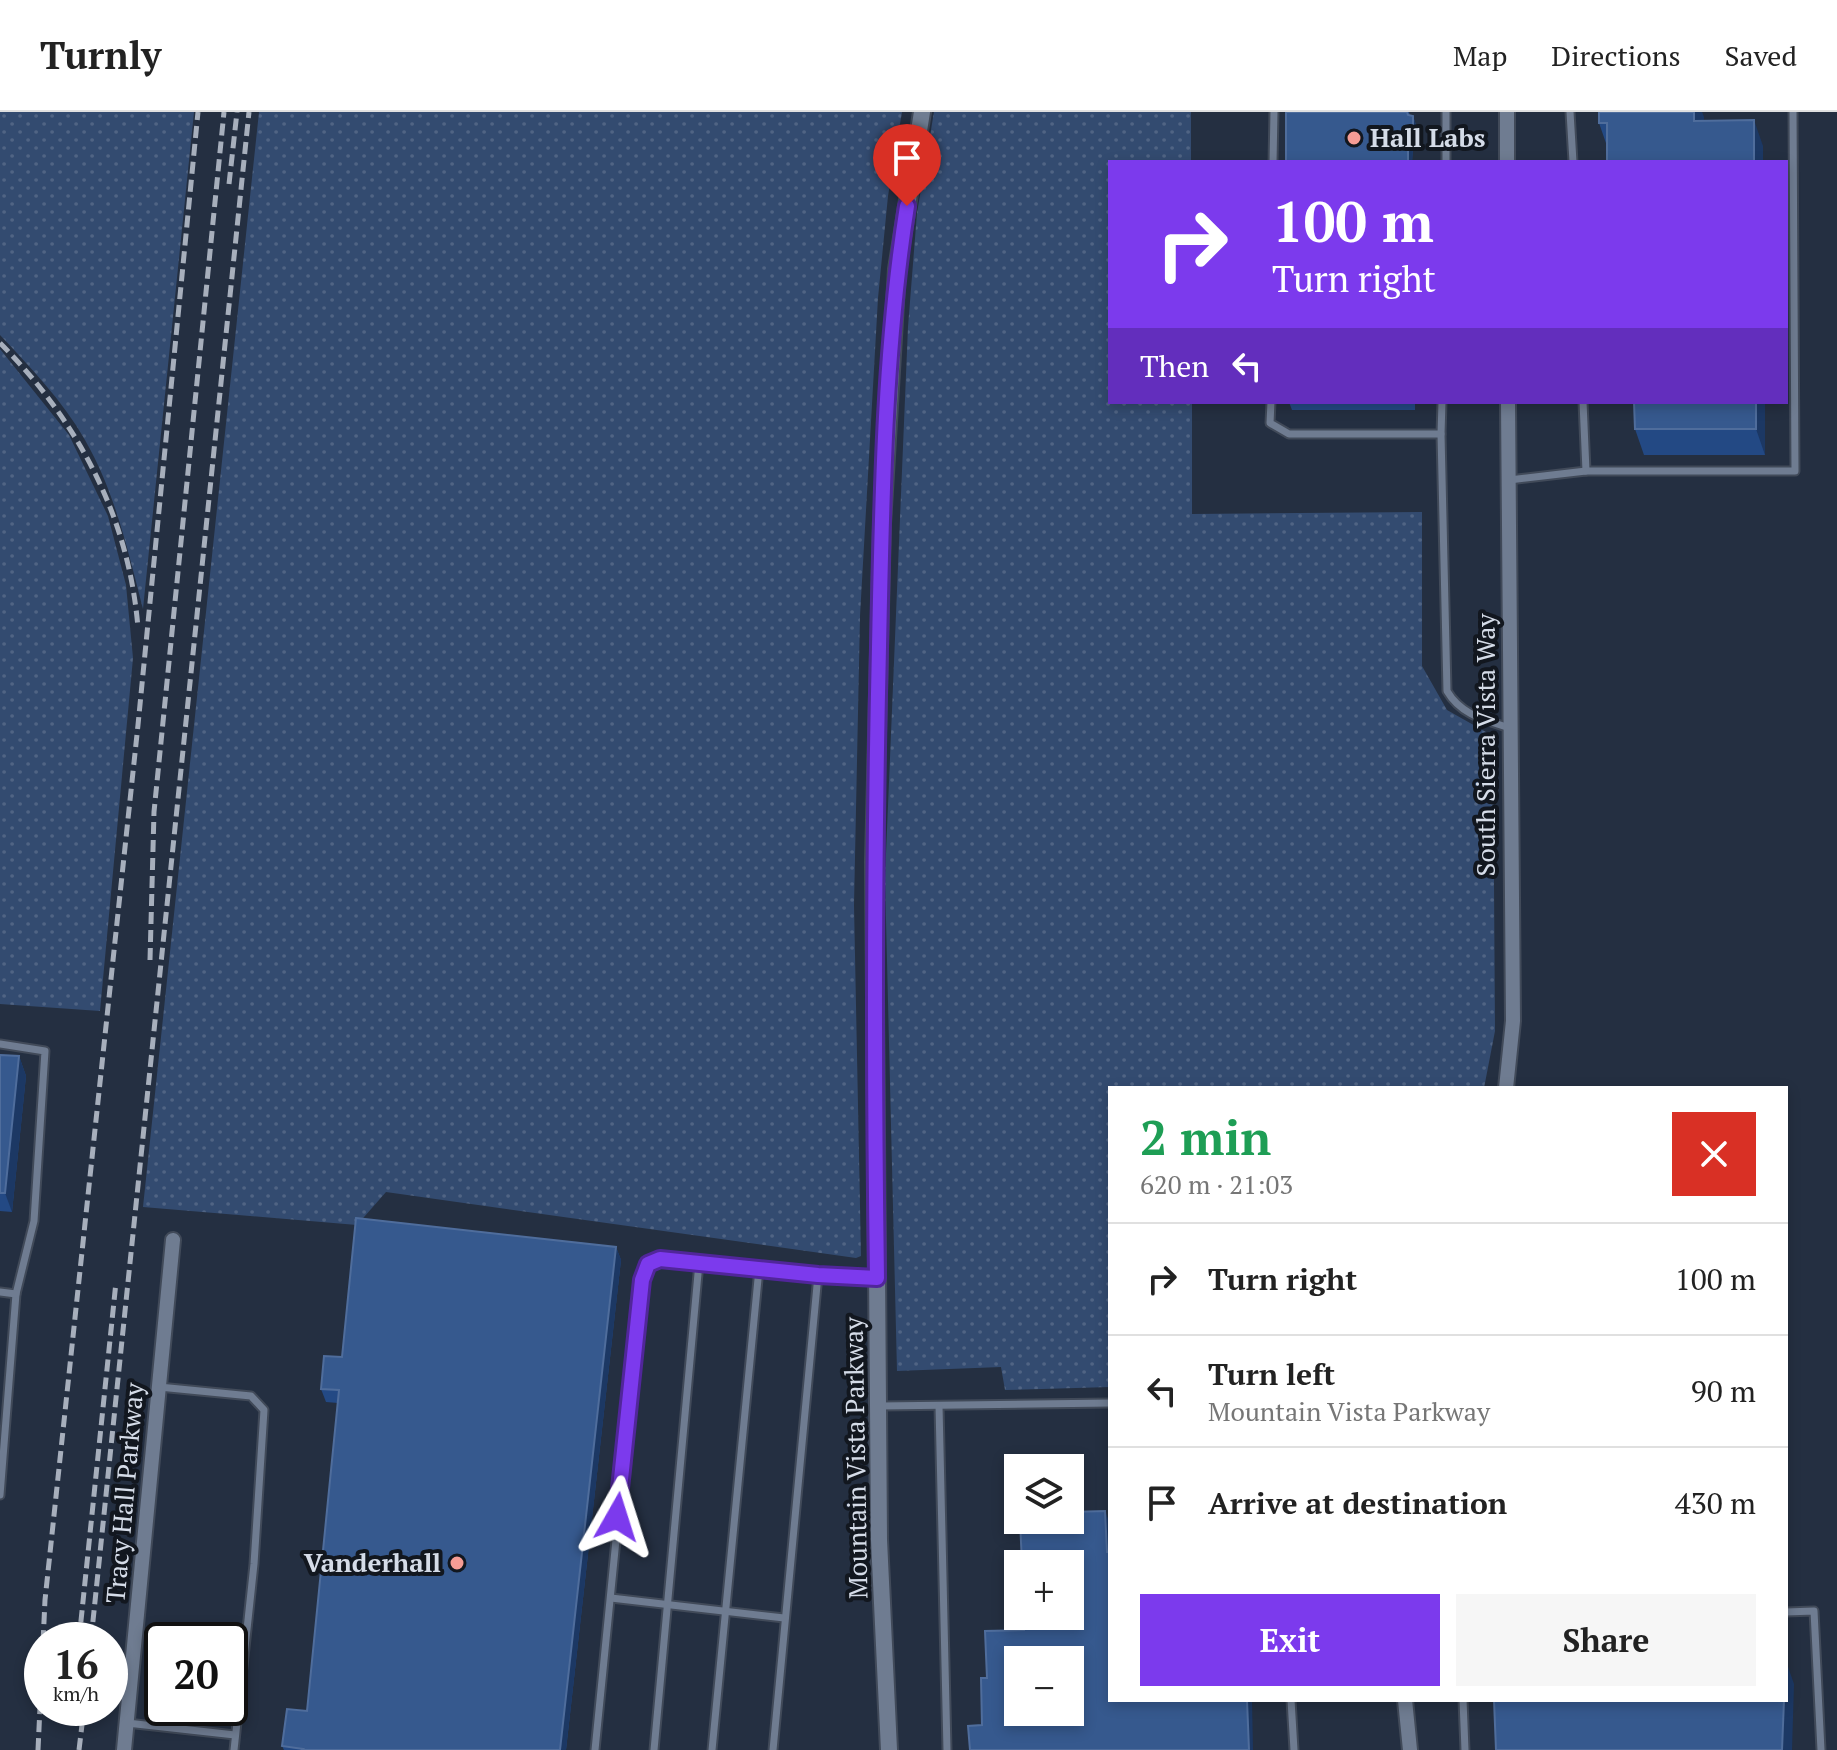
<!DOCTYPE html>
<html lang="en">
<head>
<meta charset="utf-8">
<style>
	body { margin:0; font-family:"PT Serif",serif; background:#f6f6f6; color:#222; height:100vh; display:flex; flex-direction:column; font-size:30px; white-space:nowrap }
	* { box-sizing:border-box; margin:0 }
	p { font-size:26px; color:#767676 }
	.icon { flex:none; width:44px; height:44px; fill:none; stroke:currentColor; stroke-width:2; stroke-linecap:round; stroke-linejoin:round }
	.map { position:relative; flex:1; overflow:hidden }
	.side { position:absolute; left:1108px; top:974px; width:680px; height:616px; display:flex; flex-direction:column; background:#fff; border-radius:0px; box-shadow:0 4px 12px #0003 }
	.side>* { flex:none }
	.top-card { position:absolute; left:1108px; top:48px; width:680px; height:244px; border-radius:0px; box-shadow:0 4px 12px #0003; background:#7c3aed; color:#fff; overflow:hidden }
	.fabs { position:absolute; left:1004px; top:1342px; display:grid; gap:16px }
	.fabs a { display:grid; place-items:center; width:80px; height:80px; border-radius:0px; background:#fff; box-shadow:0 4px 12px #0003; font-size:40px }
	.speed { position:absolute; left:24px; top:1510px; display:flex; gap:16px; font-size:40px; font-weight:700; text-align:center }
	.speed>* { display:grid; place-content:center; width:104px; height:104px; border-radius:50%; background:#fff; box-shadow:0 4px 12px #0003; line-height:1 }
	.speed small { font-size:20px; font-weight:400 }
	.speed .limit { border:4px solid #111; border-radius:12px; background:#fff; color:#111 }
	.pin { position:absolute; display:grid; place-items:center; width:68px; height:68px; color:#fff; margin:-82px -34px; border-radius:50% 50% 50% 0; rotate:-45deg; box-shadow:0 0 8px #0007 }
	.pin .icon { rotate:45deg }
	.me { position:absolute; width:88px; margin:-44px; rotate:6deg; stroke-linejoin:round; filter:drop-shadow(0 0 6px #0008) }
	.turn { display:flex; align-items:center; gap:28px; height:168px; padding:0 32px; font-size:36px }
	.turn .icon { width:104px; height:104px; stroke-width:2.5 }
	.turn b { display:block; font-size:56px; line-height:68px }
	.then { display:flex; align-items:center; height:76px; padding:0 32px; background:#0003; gap:16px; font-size:30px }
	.round { display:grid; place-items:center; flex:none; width:84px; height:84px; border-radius:0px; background:#f6f6f6 }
	.headline { display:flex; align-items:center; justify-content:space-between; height:136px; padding:0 32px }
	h1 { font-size:48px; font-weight:600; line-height:60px; color:#1e9e55 }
	.primary-button { display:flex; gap:16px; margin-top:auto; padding:16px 32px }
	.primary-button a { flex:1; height:92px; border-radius:0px; background:#7c3aed; color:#fff; font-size:32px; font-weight:600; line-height:92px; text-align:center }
	.primary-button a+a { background:#f6f6f6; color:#222 }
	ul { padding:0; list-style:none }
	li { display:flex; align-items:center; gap:24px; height:112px; padding:0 32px; border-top:2px solid #e0e0e0 }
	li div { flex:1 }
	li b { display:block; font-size:30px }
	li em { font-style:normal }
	header { display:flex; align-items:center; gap:48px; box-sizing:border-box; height:112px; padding:0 40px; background:#fff; border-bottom:2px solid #e0e0e0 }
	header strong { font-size:38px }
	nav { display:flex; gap:44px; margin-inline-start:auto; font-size:28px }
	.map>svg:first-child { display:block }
	.grass { fill:url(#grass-dots) }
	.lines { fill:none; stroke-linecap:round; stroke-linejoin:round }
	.service-casing { stroke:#414a59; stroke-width:11 }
	.minor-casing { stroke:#414a59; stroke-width:18 }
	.tertiary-casing { stroke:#414a59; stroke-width:20 }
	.service { stroke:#6f7c91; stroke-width:7 }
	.minor { stroke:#6f7c91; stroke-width:14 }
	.tertiary { stroke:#6f7c91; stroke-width:16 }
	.rail { stroke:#a7afbc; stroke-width:5; stroke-dasharray:12 6; stroke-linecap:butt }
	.wall { fill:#234984 }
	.shaded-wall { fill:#1c3864 }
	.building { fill:#36598e; stroke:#4f6d9c; stroke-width:2; fill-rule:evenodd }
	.route-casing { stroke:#51269a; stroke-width:20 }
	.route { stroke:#7c3aed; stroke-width:14 }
	.poi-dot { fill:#f59c95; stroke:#12171f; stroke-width:3 }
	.labels { text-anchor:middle; stroke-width:8; stroke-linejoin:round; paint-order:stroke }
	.poi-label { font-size:26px; font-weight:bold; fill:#d5dce8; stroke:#12171f; text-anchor:start }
	.street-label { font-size:26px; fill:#d5dce8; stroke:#12171f }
</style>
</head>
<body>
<header>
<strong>Turnly</strong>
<nav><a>Map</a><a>Directions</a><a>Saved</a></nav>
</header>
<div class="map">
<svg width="1837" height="1638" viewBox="0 0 1837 1638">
	<defs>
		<pattern id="grass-dots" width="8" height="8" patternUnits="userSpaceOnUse" patternTransform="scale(2)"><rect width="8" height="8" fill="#334b70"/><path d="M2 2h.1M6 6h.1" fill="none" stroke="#506484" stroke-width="1.8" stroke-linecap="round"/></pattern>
	</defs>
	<rect width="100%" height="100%" fill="#242f41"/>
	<g class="grass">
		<path d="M0 0H194L143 497C128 439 115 380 85 328 63 289 30 255 0 223Z"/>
		<polygon points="259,0 902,0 888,84 878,186 860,504 854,793 861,1144 856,1146 386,1080 357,1113 143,1095"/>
		<polygon points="934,0 1191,0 1191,50 1110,50 1110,290 1192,290 1192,402 1422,400 1422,554 1447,598 1493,624 1495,919 1484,976 1110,976 1110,1275 1005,1278 1001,1255 897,1259 885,766 908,215 917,101"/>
		<polygon points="0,237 69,323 108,404 126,473 133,546 100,899 0,892"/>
	</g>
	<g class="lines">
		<defs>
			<g id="service">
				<polyline points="1570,0 1573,50"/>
				<polyline points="1273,50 1274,0"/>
				<polyline points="1446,50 1446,0"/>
				<polyline points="1271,290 1270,311 1289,322 1441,322 1442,290"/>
				<polyline points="1583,290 1586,359 1795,359 1793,0"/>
				<path d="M1441 322 1447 579C1461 603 1485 608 1510 616"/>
				<polyline points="1509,368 1586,359"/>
				<polyline points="0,932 45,939 34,1109 16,1182 0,1383"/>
				<polyline points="0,1180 16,1182"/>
				<polyline points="159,1275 251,1284 264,1298 254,1452 234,1638"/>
				<polyline points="880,1294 1110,1291"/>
				<polyline points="939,1294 947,1638"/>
				<polyline points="611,1486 784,1506"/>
				<polyline points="1786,1500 1814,1499 1821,1638"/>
				<polyline points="1291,1588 1294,1638"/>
				<polyline points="1463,1588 1465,1638"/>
				<polyline points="127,1611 235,1623"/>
				<polyline points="595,1638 642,1168 648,1152 660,1147 818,1163"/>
				<polyline points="654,1638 699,1151"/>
				<polyline points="712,1638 759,1157"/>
				<polyline points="773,1638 818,1163 877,1166"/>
			</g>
			<g id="minor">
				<polyline points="1507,0 1507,50"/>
				<polyline points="1506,976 1513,909 1508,290"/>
				<polyline points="1405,1588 1410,1638"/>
				<polyline points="124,1638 173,1128"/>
			</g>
			<polyline id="tertiary" points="889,1638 879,1428 874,750 882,412 897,157 922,0"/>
		</defs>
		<use href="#service" class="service-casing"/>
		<use href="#minor" class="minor-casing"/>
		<use href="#tertiary" class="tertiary-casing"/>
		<use href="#service" class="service"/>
		<use href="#minor" class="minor"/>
		<use href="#tertiary" class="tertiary"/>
		<g class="rail">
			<polyline points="229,72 237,0"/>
			<path d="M0 231C78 309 129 405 138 516"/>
			<polyline points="150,848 154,700 224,0"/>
			<polyline points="79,1528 116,1170"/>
			<polyline points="91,1528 249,0"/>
			<polyline points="38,1638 45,1488 138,613 198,0"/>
			<polyline points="79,1638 84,1596"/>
		</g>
	</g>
	<g class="wall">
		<polygon points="1286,0 1409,0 1410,4 1413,4 1417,16 1418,35 1413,35 1412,50 1286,50"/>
		<polygon points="1599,0 1702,0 1703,9 1763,34 1763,50 1607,50 1607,34 1599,11"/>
		<polygon points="1289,290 1415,290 1415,298 1292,298"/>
		<polygon points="1765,290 1765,343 1644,343 1635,317"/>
		<polygon points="0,943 19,944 26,964 12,1100 0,1099"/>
		<polygon points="616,1135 621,1148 566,1638 284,1638 282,1634 307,1599 338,1291 326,1290 321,1277 342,1245"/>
	</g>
	<g class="shaded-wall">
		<polygon points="1694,0 1702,0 1704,5 1703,34 1694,9"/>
		<polygon points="1413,4 1417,16 1418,35 1413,22"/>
		<polygon points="1754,8 1763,34 1763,50 1754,50"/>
		<polygon points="1408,22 1413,35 1412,50 1408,50"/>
		<polygon points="1756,290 1765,290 1765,343 1756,317"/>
		<polygon points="19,944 26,964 12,1100 5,1081"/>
		<polygon points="616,1135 621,1148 566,1638 560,1638"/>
		<polygon points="1105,1399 1110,1412 1110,1448 1107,1440"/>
		<polygon points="1786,1549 1794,1572 1792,1638 1782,1638 1784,1588 1786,1588"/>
		<polygon points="1247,1588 1252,1588 1253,1638 1249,1638"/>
	</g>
	<g class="building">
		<polygon points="1286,0 1407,0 1408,3 1413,4 1413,22 1408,22 1408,50 1286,50"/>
		<polygon points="1599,0 1694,0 1694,9 1754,8 1754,50 1607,50 1607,11 1599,11"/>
		<polygon points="1634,290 1756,290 1756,317 1635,317"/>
		<polygon points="0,943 19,944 5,1081 0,1081"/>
		<polygon points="356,1106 616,1135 560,1638 302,1638 303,1637 282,1634 287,1597 307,1599 339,1278 321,1277 324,1244 342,1245"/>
		<path d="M1105 1399 1107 1440H1110V1588H1247L1249 1638H970L968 1614 982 1613 981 1566H987L985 1519 1024 1518 1023 1504H1070V1452H1022L1020 1408H1070V1400ZM1018 1548H1070V1600H1018Z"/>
		<polygon points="1494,1588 1784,1588 1782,1638 1496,1638"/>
	</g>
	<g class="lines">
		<defs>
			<path id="route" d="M617 1405 642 1168 648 1152 660 1147 818 1163 877 1166C874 955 874 746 879 535 882 389 884 239 907 94"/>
		</defs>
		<use href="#route" class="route-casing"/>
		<use href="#route" class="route"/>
	</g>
	<g class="poi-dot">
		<circle cx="1354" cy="26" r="8"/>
		<circle cx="457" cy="1451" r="8"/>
	</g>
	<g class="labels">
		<g class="poi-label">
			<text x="1370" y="35">Hall Labs</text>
			<text x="441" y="1460" text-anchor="end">Vanderhall</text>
		</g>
		<g class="street-label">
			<text transform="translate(1486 633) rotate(-90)" y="9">South Sierra Vista Way</text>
			<text transform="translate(856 1346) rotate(-91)" y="9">Mountain Vista Parkway</text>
			<text transform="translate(125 1381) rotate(-85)" y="9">Tracy Hall Parkway</text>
		</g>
	</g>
</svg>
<div class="fabs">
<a><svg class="icon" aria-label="layers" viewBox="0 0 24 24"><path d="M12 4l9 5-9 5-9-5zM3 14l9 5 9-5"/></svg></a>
<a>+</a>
<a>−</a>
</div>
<div class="speed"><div>16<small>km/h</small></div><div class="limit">20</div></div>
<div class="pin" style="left:907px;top:94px;background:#d93025"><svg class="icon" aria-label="arrive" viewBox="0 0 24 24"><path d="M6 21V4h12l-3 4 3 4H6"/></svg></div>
<svg class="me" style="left:617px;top:1405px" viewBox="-20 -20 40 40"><path d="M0-17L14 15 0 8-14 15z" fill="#7c3aed" stroke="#fff" stroke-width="4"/></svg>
<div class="top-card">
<div class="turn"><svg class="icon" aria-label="right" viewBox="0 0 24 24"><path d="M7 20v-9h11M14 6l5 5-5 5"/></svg><div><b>100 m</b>Turn right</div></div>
<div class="then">Then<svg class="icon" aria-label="left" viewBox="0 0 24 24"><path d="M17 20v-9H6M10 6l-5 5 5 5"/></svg></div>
</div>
<section class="side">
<div class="headline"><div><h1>2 min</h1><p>620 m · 21:03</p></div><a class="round" style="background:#d93025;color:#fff"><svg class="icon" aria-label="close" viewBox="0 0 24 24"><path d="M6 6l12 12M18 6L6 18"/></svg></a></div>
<ul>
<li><svg class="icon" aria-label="right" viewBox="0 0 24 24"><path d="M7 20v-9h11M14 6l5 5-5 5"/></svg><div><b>Turn right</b></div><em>100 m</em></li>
<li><svg class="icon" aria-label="left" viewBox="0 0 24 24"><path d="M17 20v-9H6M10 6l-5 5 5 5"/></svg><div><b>Turn left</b><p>Mountain Vista Parkway</p></div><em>90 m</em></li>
<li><svg class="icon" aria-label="arrive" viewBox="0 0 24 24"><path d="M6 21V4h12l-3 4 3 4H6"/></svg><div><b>Arrive at destination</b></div><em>430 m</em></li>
</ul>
<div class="primary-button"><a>Exit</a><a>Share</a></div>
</section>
</div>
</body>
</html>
